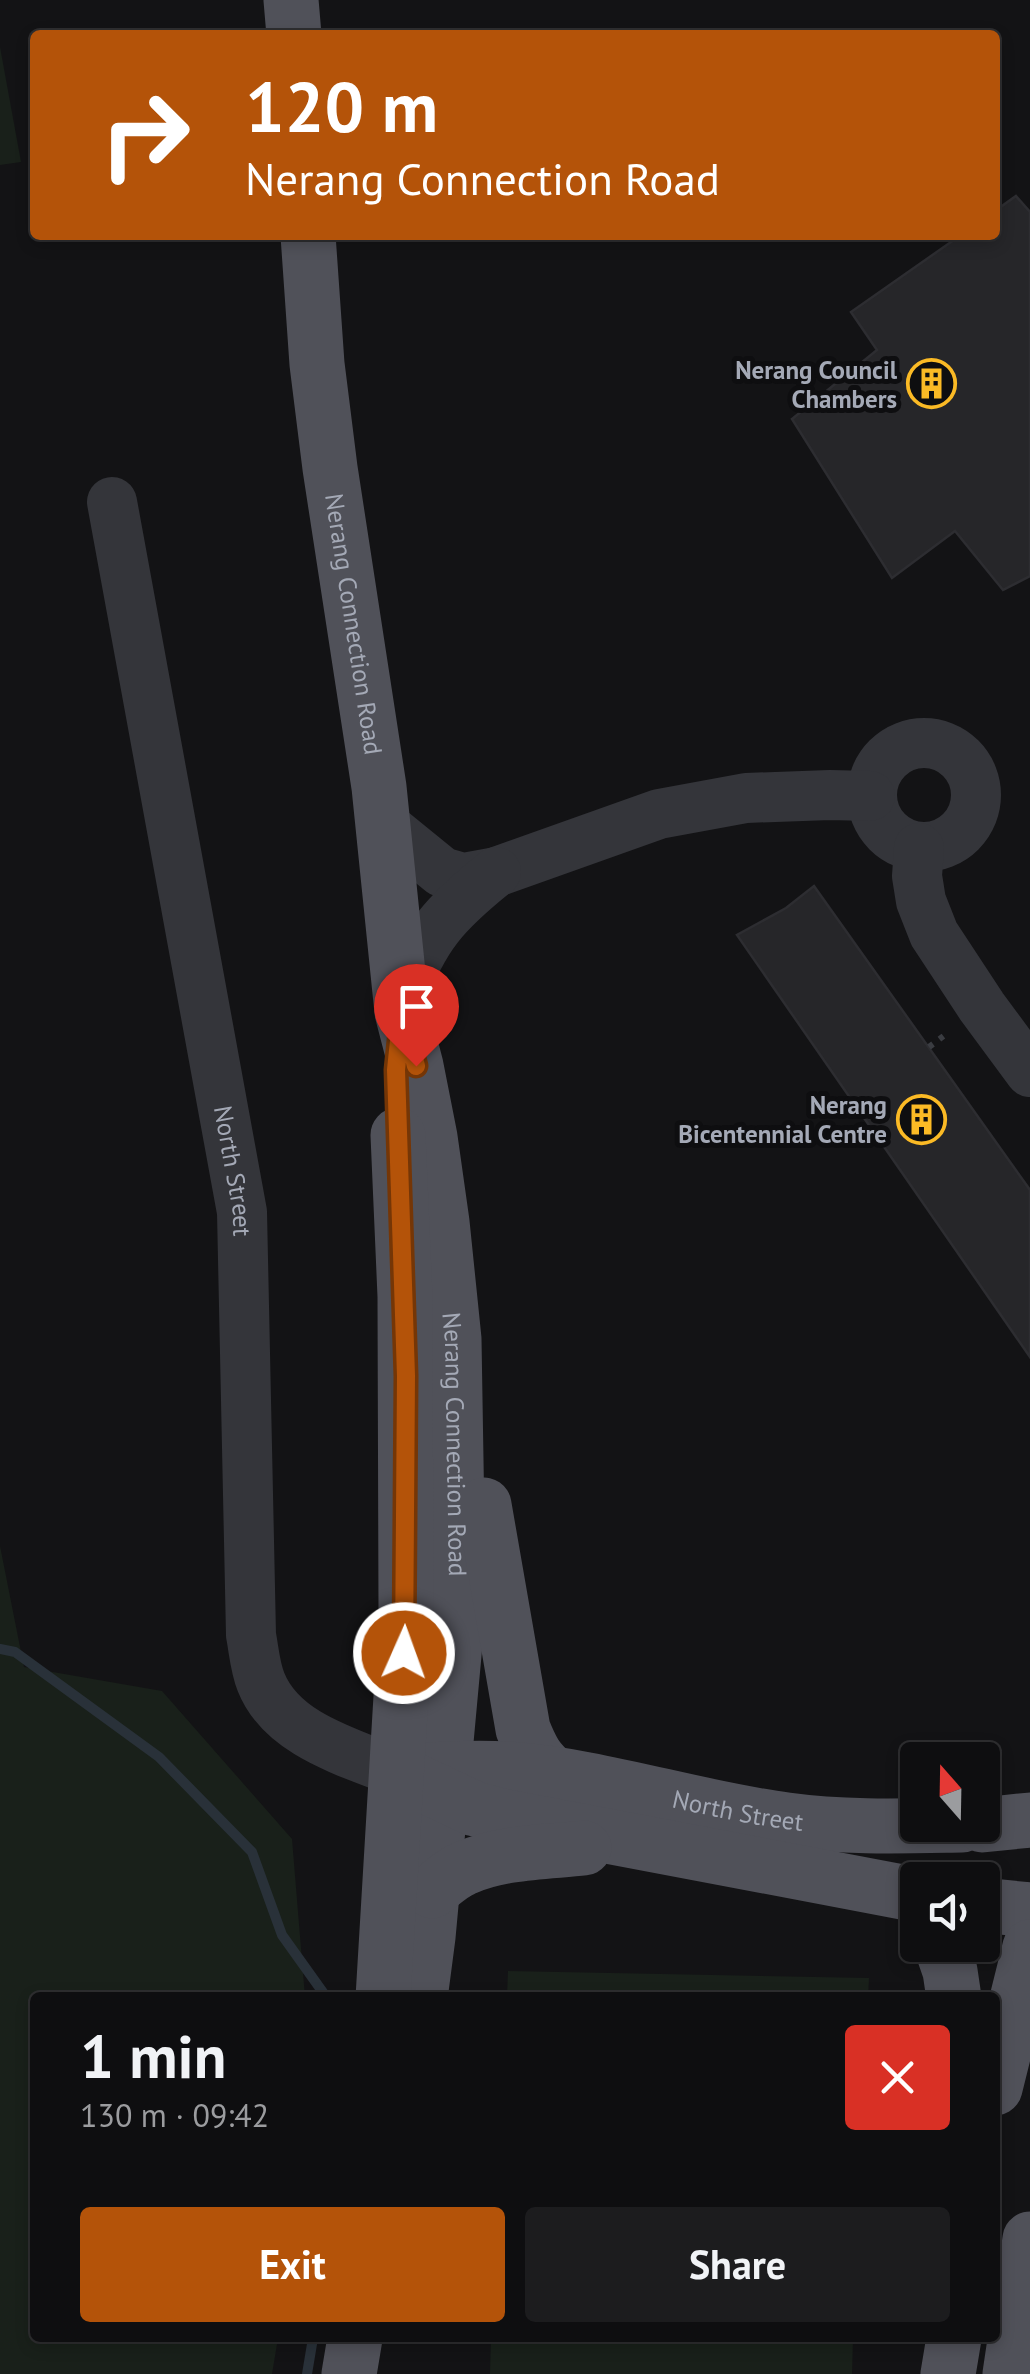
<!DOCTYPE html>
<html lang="en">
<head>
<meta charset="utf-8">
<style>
	body { margin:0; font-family:"PT Sans",sans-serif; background:#1c1c1e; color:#f1f3f6; height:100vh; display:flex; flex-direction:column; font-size:38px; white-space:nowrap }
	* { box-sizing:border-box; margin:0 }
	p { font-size:32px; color:#9b9c9f }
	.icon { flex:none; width:55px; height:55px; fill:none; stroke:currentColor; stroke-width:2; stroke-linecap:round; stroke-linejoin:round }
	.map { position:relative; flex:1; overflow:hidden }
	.details { position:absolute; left:30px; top:1992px; width:970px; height:350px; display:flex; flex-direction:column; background:#0e0e10; border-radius:10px; box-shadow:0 5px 15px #0003,0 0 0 2px #2e2e30 }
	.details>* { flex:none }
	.banner { position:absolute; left:30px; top:30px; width:970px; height:210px; border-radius:10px; box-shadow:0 5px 15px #0003,0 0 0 2px #2e2e30; background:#b45309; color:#fff; overflow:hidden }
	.needle { width:65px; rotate:340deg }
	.tools { position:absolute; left:900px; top:1742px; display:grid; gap:20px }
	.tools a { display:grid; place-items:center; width:100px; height:100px; border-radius:10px; background:#0e0e10; box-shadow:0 5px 15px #0003,0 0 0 2px #2e2e30; font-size:50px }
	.pin { position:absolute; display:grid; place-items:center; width:85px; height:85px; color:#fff; margin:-102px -42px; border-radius:50% 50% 50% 0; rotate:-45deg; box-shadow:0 0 10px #0007 }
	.pin .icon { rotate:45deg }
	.me { position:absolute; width:110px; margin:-55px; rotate:2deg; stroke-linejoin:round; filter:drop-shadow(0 0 8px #0008) }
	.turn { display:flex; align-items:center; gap:35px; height:210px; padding:0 50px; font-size:45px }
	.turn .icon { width:130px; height:130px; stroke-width:2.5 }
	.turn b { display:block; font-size:70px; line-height:85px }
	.round { display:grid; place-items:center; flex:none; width:105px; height:105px; border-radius:10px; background:#1c1c1e }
	.headline { display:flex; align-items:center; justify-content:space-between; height:170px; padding:0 50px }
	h1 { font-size:60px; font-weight:700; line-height:75px }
	.primary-button { display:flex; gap:20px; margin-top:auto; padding:20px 50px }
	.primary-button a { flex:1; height:115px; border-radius:10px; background:#b45309; color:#fff; font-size:40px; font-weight:700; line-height:115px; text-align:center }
	.primary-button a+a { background:#1c1c1e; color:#f1f3f6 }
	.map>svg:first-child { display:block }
	.green { fill:#19201a }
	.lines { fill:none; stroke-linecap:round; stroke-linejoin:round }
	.stream { stroke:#293139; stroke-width:10 }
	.building { fill:#262629; stroke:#2d2d31; stroke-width:2.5 }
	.path { stroke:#3a3c41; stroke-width:6; stroke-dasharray:5 8; stroke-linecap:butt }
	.minor { stroke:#34353a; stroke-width:50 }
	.major { stroke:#505159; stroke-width:55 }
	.route-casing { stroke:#753606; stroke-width:25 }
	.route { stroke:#b45309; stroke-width:18 }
	.labels { text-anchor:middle; stroke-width:10; stroke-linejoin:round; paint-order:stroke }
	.poi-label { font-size:25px; font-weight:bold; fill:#a4a9b6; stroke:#0e0e10; text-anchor:end }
	.street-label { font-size:25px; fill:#a4a9b6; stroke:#0e0e10 }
</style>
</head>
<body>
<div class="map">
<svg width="1030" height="2374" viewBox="0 0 1030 2374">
	<rect width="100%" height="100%" fill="#131315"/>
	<g class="green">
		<polygon points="0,47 21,162 0,165"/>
		<polygon points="0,1546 24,1667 162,1691 292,1839 305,1997 35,1998 35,2338 278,2338 272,2374 0,2374"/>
		<polygon points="508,1971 869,1978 868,1997 507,1997"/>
		<polygon points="491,2338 853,2338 852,2374 490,2374"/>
	</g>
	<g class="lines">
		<g class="stream">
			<polyline points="0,1649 15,1652 159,1757 252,1852 282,1935 327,1998"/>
			<polyline points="307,2374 313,2338"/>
		</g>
	</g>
	<g class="building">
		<polygon points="1016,196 1030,212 1030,576 1003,590 955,531 892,578 792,419 877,350 851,312 961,235 995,235 995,211"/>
		<polygon points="814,886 1030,1190 1030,1357 737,935 786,908"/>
	</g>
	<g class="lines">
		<polyline class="path" points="929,1047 949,1032"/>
		<g class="minor">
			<path id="s1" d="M112 502 242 1212 251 1635C254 1651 255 1667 261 1682 282 1735 349 1752 397 1772"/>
			<circle cx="924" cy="795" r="52"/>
			<polyline points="383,824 442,872 463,878 496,872 659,814 746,798 830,795 870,796"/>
			<polyline points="919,848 917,876 921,901 934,934 982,1007 1030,1072"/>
			<path d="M401 998C424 936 445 913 496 872"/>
		</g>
		<g class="major">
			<polyline points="291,0 294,35"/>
			<path id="s2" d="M308 235 317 364 330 468 379 787 402 1012 416 1066 430 1137 442 1222 454 1339 458 1581 456 1633 428 1937 420 1998"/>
			<path d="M484 1505 523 1729C531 1749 537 1762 555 1775"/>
			<path id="s3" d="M410 1771C444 1769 476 1767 509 1769 603 1776 694 1808 787 1820 845 1828 904 1826 962 1825"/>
			<polyline points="411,1779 475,1809 502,1816 918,1895"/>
			<polyline points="982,1825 1030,1820"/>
			<path d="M432 1891C442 1883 452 1873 465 1868 500 1852 546 1852 584 1848"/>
			<polyline points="982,1905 1030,1910"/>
			<polyline points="941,1945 950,1971 954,1998"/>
			<polyline points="383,1998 406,1613 405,1296 398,1135"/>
			<polyline points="995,2088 1030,1947"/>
			<polyline points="349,2374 355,2338"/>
			<polyline points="948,2374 954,2338"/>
			<polyline points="1010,2374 1030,2239"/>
		</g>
	</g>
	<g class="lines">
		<defs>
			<polyline id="route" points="404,1653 406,1376 396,1070 402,1012 416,1066"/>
		</defs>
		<use href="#route" class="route-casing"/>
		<use href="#route" class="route"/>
	</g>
	<defs>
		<symbol id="building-ring" viewBox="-11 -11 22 22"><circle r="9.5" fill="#0e0e10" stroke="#fbba25" stroke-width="1.5"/><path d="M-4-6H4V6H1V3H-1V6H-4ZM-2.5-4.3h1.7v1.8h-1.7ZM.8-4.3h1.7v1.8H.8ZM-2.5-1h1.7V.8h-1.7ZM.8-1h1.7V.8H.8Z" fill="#fbba25"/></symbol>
	</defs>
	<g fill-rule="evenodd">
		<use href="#building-ring" x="904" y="356" width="55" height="55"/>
		<use href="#building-ring" x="894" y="1092" width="55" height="55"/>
	</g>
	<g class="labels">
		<g class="poi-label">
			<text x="897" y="379">Nerang Council<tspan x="897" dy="29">Chambers</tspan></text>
			<text x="887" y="1114">Nerang<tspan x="887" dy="29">Bicentennial Centre</tspan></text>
		</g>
		<g class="street-label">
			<text dy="9" stroke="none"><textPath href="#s2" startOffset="392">Nerang Connection Road</textPath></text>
			<text dy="9" stroke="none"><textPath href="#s1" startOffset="680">North Street</textPath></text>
			<text dy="9" stroke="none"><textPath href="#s2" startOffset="1220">Nerang Connection Road</textPath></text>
			<text dy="9" stroke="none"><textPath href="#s3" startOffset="332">North Street</textPath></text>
		</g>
	</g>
</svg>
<div class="tools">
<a><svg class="needle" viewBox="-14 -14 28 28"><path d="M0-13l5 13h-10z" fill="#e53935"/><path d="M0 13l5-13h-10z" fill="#9b9c9f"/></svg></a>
<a><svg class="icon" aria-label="sound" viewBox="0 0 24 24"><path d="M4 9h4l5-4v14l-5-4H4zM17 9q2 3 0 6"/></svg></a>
</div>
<div class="pin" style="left:416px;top:1066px;background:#d93025"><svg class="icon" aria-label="arrive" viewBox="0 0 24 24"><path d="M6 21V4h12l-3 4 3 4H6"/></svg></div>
<svg class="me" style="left:404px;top:1653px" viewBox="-20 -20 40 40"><circle r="17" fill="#b45309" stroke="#fff" stroke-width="3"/><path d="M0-11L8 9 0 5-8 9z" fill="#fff"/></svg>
<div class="banner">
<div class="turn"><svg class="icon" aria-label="right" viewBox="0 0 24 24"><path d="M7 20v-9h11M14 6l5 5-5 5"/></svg><div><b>120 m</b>Nerang Connection Road</div></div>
</div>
<section class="details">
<div class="headline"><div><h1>1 min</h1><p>130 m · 09:42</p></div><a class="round" style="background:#d93025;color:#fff"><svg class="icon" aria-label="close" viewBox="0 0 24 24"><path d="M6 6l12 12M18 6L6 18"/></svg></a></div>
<div class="primary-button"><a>Exit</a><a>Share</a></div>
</section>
</div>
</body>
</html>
